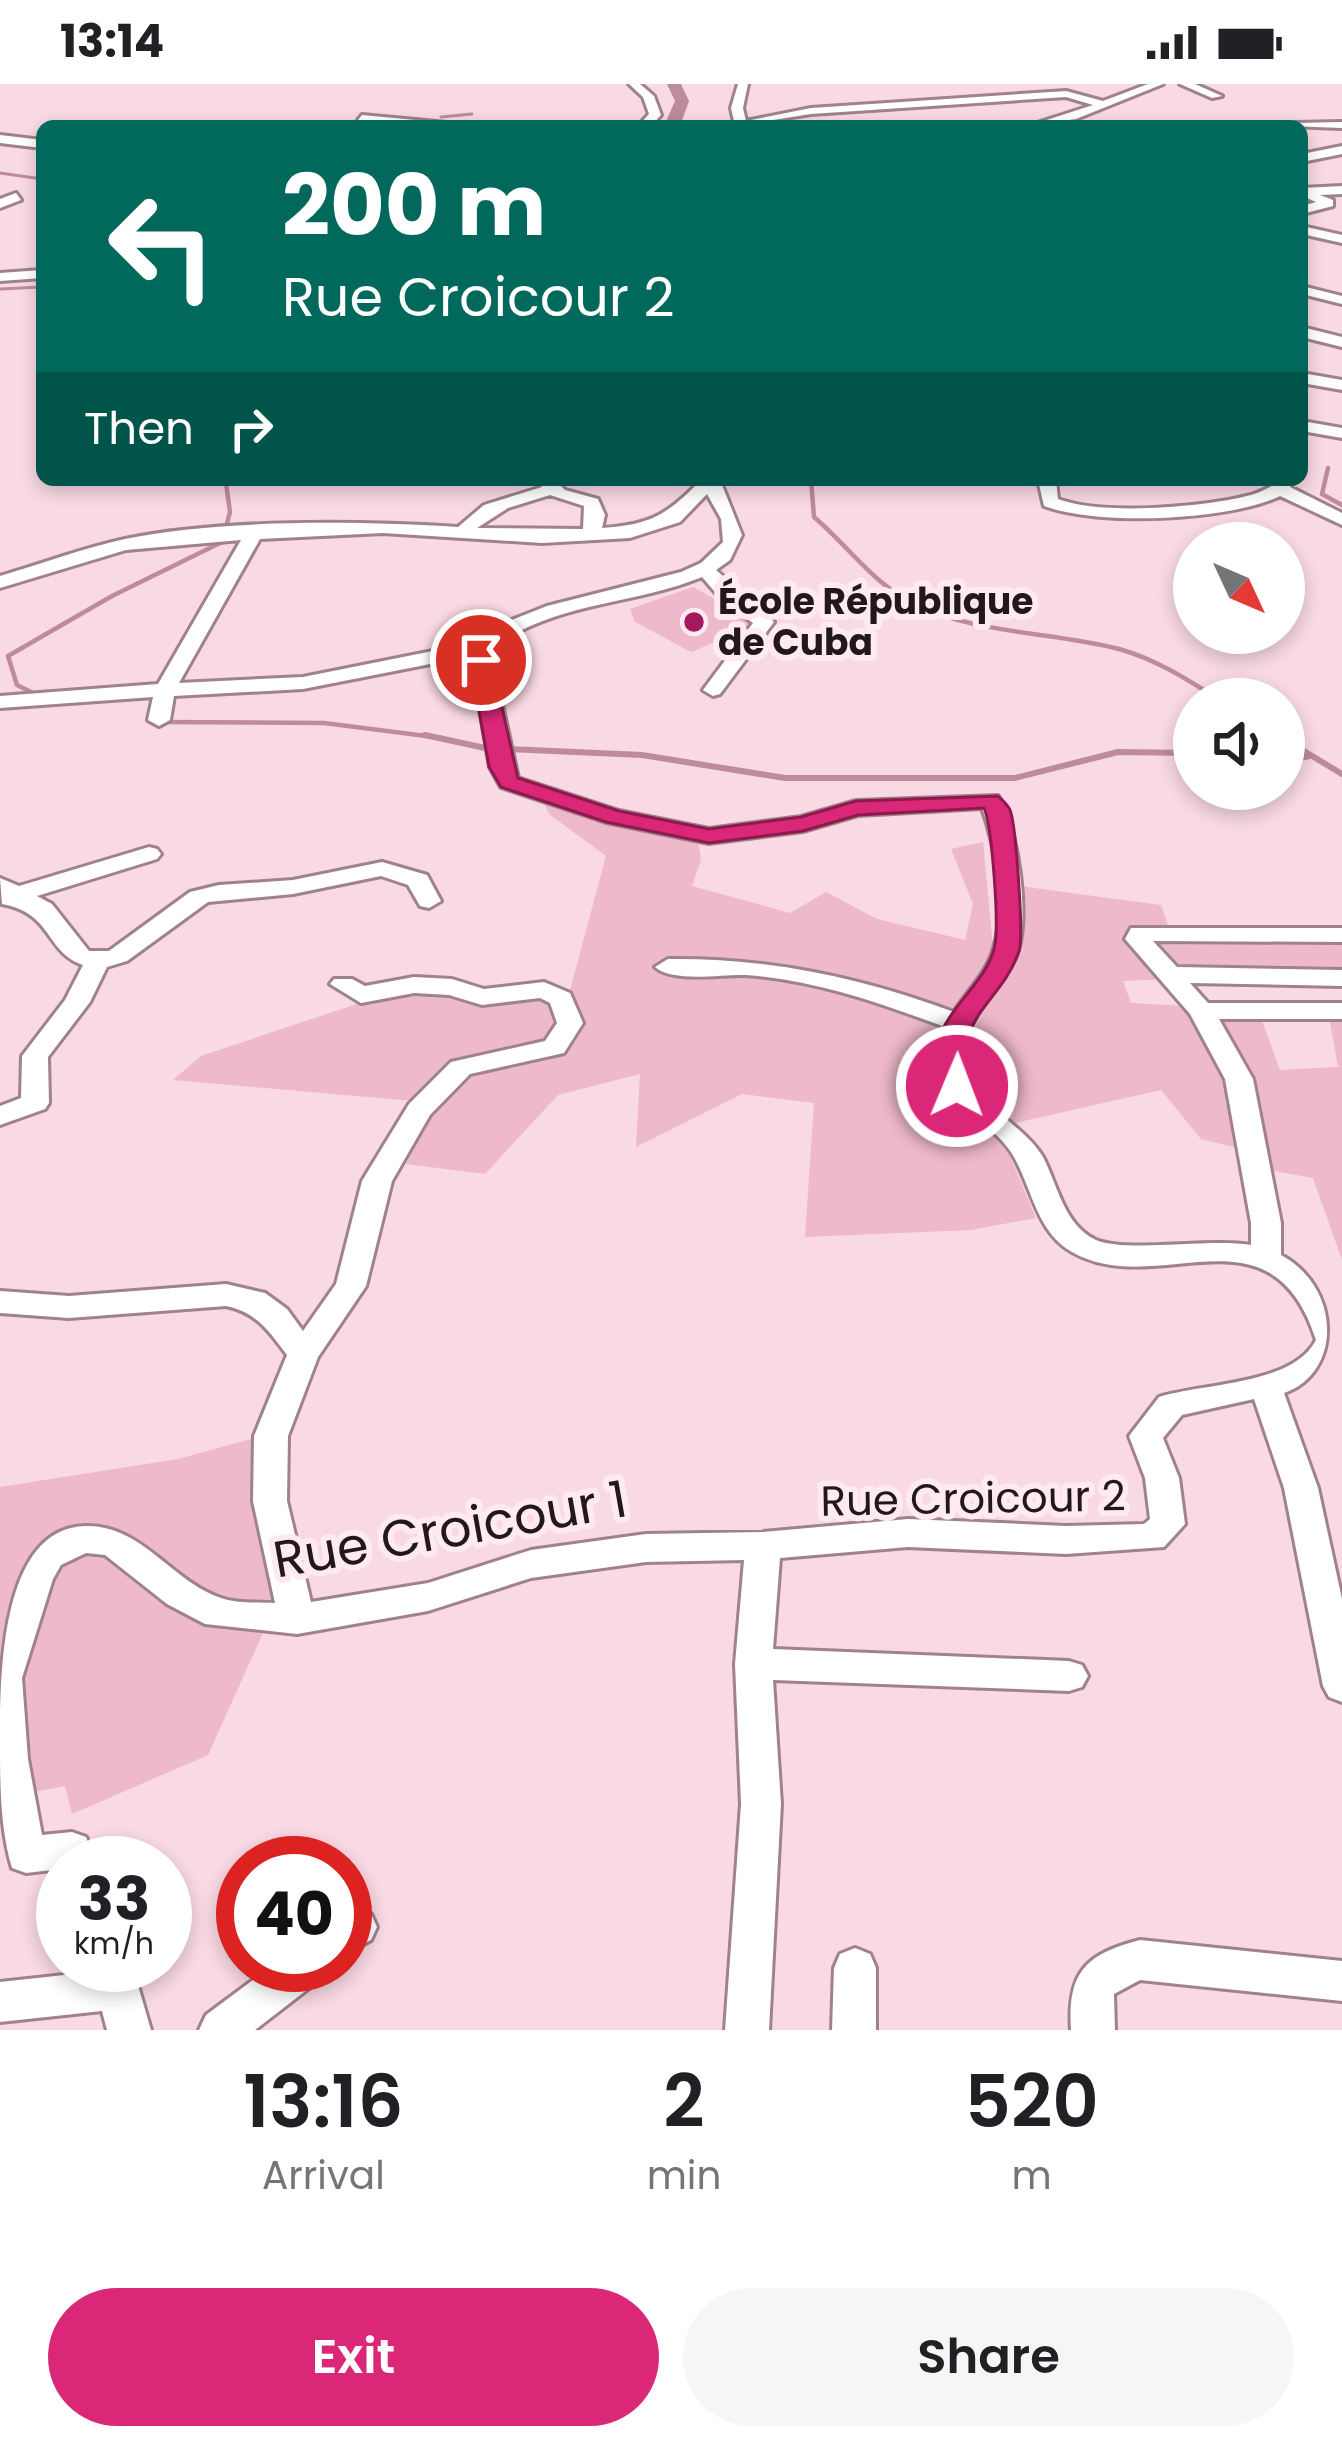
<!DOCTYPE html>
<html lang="en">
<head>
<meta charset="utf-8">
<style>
	body { margin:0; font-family:Poppins,sans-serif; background:#f6f6f6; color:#202124; height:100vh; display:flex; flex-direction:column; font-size:45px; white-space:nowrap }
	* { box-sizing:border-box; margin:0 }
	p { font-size:39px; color:#757577 }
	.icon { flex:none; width:66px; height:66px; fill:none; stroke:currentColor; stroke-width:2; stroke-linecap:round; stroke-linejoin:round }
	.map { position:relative; height:1946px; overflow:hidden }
	.side { display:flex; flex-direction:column; background:#fff; flex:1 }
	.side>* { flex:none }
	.top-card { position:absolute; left:36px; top:36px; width:1272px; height:366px; border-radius:18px; box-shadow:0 6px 18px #0003; background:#00695c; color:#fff; overflow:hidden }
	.needle { width:78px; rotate:134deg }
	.controls { position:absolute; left:1173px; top:438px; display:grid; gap:24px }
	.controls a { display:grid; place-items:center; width:132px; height:132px; border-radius:50%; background:#fff; box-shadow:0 6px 18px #0003; font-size:60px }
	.speed { position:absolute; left:36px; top:1752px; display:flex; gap:24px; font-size:60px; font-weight:700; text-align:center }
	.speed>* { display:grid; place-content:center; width:156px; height:156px; border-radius:50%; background:#fff; box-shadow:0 6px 18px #0003; line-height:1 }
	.speed small { font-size:30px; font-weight:400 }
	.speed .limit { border:18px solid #d22; background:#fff; color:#111 }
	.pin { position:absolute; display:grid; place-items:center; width:102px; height:102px; color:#fff; margin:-51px; border:6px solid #fff; border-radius:50%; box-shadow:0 3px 12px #0007 }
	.me { position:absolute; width:132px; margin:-66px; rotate:1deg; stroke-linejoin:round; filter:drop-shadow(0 0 9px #0008) }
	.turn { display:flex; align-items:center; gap:42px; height:252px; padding:0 48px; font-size:54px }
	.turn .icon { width:156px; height:156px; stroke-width:2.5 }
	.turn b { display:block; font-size:84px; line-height:102px }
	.then { display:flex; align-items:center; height:114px; padding:0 48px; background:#0003; gap:24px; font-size:45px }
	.eta { display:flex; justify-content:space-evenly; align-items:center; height:204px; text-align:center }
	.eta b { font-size:72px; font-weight:600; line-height:84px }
	.primary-button { display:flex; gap:24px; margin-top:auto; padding:24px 48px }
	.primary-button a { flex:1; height:138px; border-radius:72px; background:#db2777; color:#fff; font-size:48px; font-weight:600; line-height:138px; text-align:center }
	.primary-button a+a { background:#f6f6f6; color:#202124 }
	.status { display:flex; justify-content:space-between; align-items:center; height:84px; padding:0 60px; background:#fff; direction:ltr }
	.status svg { height:33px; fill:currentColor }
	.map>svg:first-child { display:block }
	.green { fill:#eeb9ca }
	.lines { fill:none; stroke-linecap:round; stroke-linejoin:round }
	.stream-far2 { stroke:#be8b9c; stroke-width:3 }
	.stream-far1 { stroke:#be8b9c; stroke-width:4.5 }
	.stream { stroke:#be8b9c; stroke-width:6 }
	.river { fill:#be8b9c; fill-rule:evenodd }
	.minor-casing { stroke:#9f828b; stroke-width:6 }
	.minor { fill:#fff; fill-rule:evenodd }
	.route { fill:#db2777; stroke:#8e194d; stroke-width:3 }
	.poi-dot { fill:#a4185e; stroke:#feeaf0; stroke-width:4.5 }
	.labels { text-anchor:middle; stroke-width:12; stroke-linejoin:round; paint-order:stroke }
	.far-poi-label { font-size:36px; font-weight:bold; fill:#22171b; stroke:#feeaf0; text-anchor:start }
	.street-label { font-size:42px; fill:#22171b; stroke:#feeaf0 }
	.near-street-label { font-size:51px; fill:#22171b; stroke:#feeaf0 }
</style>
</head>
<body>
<div class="status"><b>13:14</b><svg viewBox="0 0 49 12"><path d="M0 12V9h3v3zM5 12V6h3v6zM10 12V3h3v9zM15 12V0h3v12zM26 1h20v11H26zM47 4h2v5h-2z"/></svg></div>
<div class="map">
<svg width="1342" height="1946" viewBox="0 0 1342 1946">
	<rect width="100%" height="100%" fill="#f9d9e3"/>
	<g class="green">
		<polygon points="693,503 759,539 691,568 635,538 630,525"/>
		<polygon points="543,715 636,745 698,756 701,776 692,802 790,829 826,808 877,835 965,856 973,820 951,765 983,758 993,863 946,945 930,991 1006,1063 1036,1134 971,1146 805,1153 814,1019 742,1010 636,1063 640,990 558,1011 485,1090 406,1080 436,1019 173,996 201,972 375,914 448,911 488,918 569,910 606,772 549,730"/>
		<polygon points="1019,802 1161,821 1172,853 1342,859 1342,898 1188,894 1123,897 1131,919 1258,926 1280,986 1338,983 1329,933 1342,933 1342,1176 1313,1094 1263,1085 1262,1070 1201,1055 1161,1006 1011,1040 963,993 965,959 1022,865"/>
		<polygon points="251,1355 252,1418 279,1547 263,1549 208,1671 72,1730 65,1702 34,1708 15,1587 0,1588 0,1403 178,1375"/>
	</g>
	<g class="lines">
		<g class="stream-far2">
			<polyline points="441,33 472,30"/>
			<polyline points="0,89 42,95"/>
			<polyline points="0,205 42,203"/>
		</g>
		<g class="stream-far1">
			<polyline points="1328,384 1322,410 1342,421"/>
			<path d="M811 396 814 433C847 461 872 498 911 518 974 551 1051 547 1119 565 1155 575 1187 595 1218 615"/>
			<polyline points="41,613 17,601 8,572 112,512 222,458 230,428 226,399 218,396"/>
			<polyline points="159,638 324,639 442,654"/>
		</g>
		<g class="stream">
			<polyline points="425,651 485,664"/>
			<polyline points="1284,655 1342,690"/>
			<polyline points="507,665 642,671 785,694 1015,694 1118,668 1194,669"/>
			<polyline points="1284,677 1310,672"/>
		</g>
		<polygon class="river" points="667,0 681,0 689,17 680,42 664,42 675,17"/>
		<defs>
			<g id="minor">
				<polygon points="629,0 640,0 654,12 661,31 651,42 638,42 649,30 643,13"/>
				<polygon points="738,0 748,0 743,24 746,37 811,24 1066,7 1103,17 1148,0 1163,0 1076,35 1028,42 1093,21 1066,13 811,30 735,42 731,24"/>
				<polygon points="1180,0 1195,0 1222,12 1212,14"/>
				<polygon points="362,31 447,39 453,42 358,36"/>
				<polygon points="1342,38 1342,44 1289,42 1295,39"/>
				<polygon points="0,51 42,56 42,64 0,59"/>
				<polygon points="1342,62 1342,70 1302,78 1302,70"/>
				<polygon points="1342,102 1342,110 1320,111 1333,116 1333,122 1302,130 1302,122 1316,118 1302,112 1302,104"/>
				<polygon points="16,109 21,116 0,124 0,115"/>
				<polygon points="1302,142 1342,151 1342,159 1302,150"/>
				<polygon points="42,186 42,194 0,197 0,189"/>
				<polygon points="1302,202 1342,212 1342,220 1302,210"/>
				<polygon points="1302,243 1342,253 1342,263 1302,253"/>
				<polygon points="1302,289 1342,296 1342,306 1302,299"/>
				<polygon points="1302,337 1342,344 1342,354 1302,347"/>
				<path d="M536 396H555L565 406 598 415 605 431 602 444C651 441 668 430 701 396H720L742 451 730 476 716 486 774 538 720 610 713 612 703 606 753 539 722 516 702 493C632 522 553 517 490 566L518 694 619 727 709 745 801 733 856 717 998 712C1018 744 1031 837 1016 872 1001 908 953 943 964 986 973 1018 1024 1041 1043 1073 1058 1102 1064 1141 1096 1156 1126 1169 1209 1154 1251 1161V1139L1225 995 1190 930 1125 855 1131 844H1342V858L1153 857 1177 883 1342 886V902L1190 899 1208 919H1342V935H1219L1253 995 1281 1139V1171C1342 1204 1342 1289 1284 1309L1318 1404 1342 1515V1618L1329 1613 1323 1602 1284 1404 1254 1315 1182 1331 1163 1354 1179 1394 1185 1440 1164 1463 1066 1470 908 1463 780 1474 773 1565 1069 1577 1082 1581 1088 1592 1082 1603 1069 1607 773 1596 781 1720 769 1946H725L741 1720 735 1580 744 1476 646 1478 531 1494 428 1527 297 1550 205 1540 167 1520 105 1471 86 1469 61 1481 53 1495 22 1594 28 1675 42 1751 72 1748 86 1753 97 1779H63V1792L60 1785 26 1789 12 1784C0 1745 0 1698 0 1657 0 1593 0 1443 86 1442 142 1441 171 1497 221 1514 237 1520 258 1518 275 1519L253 1417 254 1352 287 1271C269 1247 256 1228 226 1222L69 1234 0 1229V1207L69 1212 226 1200 265 1209 287 1225 303 1247 336 1200 362 1097 409 1020 451 978 545 957 557 939 550 919 540 914 482 921 449 911 414 909 361 919 330 900 334 895H352L365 902 414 893 452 895 484 905 544 898 570 909 583 939 564 969 470 990 430 1031 392 1097 366 1202 318 1273 288 1352 287 1417 311 1518 428 1499 531 1466 646 1450 763 1448 908 1435 1066 1442 1144 1440 1150 1435 1145 1394 1129 1352 1159 1313C1205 1299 1293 1301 1316 1256 1271 1115 1157 1217 1072 1168 1035 1147 1032 1101 1011 1068 991 1037 948 1025 937 987 933 972 938 956 945 943 880 919 816 896 746 891 722 890 673 899 655 883L668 875C769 874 859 893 954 928 967 908 987 888 994 864 1006 825 996 762 982 724L858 731 803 747 709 759 606 738 501 703 490 683 471 572 303 605 174 612 170 636 159 642 148 636 153 613 0 624V612L158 600 241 456 126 466 0 504V492C41 480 83 464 125 455 222 435 358 437 458 443L484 421 542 403ZM707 410 721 435 723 458 701 479 681 488 547 522 507 538 473 559 303 593 179 599 260 455 383 449 542 459 630 454 680 438ZM550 411 584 422 583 445 477 444 508 424Z"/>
				<path d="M1038 396H1056L1058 415C1103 432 1205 423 1251 411 1269 406 1276 396 1296 396L1290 403 1342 429V441L1280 412C1228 437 1097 442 1044 422Z"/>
				<path d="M149 763 157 765 161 770 157 775 37 812 52 820 89 867H109L190 808 219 801 293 796 382 778 427 791 441 817 429 824 420 822 408 801 381 792 293 810 208 818 127 877 107 883 90 918 48 973 49 1019 45 1025 0 1041V1022L21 1014 22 972 65 916 83 881C45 868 53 829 2 820L0 794 19 802Z"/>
				<polygon points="356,1824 371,1830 377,1843 371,1856 345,1870 345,1828"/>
				<path d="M1140 1856 1342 1877V1917L1140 1896 1114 1910 1115 1946H1071C1067 1888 1086 1870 1140 1856Z"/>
				<polygon points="855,1864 870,1870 876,1884 876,1946 832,1946 834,1884 840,1870"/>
				<polygon points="90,1881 132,1881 151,1946 107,1946 102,1927 0,1938 0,1898 92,1888"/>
				<polygon points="273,1881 327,1881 321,1895 255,1946 199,1946 206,1931"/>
			</g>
		</defs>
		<use href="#minor" class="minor-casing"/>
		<use href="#minor" class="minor"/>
	</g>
	<path class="route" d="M481 570 491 576 518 694 619 727 709 745 801 733 856 717 998 712C1003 717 1007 720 1010 726 1016 741 1024 853 1019 867 1000 923 951 929 971 1002L967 1008H947C910 942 981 914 994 865 1000 845 992 742 984 724L858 731 803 747 709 759 606 738 501 703 489 683 470 576Z"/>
	<circle class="poi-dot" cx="694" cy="538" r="12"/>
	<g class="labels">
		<g class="far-poi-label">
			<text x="718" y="530">École République<tspan x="718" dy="41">de Cuba</tspan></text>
		</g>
		<g class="street-label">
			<text transform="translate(973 1414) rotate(-1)" y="15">Rue Croicour 2</text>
		</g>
		<g class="near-street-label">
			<text transform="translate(450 1445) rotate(-10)" y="18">Rue Croicour 1</text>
		</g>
	</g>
</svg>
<div class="controls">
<a><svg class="needle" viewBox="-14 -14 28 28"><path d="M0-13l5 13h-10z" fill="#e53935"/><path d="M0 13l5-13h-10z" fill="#757577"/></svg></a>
<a><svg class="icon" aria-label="sound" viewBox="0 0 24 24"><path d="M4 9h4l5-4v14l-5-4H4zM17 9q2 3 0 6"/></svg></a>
</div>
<div class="speed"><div>33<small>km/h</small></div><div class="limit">40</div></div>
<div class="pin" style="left:481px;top:576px;background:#d93025"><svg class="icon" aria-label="arrive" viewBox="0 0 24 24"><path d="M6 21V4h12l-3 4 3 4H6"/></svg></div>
<svg class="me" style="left:957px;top:1002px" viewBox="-20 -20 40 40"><circle r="17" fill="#db2777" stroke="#fff" stroke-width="3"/><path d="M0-11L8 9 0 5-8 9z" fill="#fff"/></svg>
<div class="top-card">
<div class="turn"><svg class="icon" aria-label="left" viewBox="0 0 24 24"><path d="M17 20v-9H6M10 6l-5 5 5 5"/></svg><div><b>200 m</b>Rue Croicour 2</div></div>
<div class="then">Then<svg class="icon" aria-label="right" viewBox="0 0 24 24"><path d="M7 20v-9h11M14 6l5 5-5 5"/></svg></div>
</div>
</div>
<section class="side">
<div class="eta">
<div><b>13:16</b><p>Arrival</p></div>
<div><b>2</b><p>min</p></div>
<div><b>520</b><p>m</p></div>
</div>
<div class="primary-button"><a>Exit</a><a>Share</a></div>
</section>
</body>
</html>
